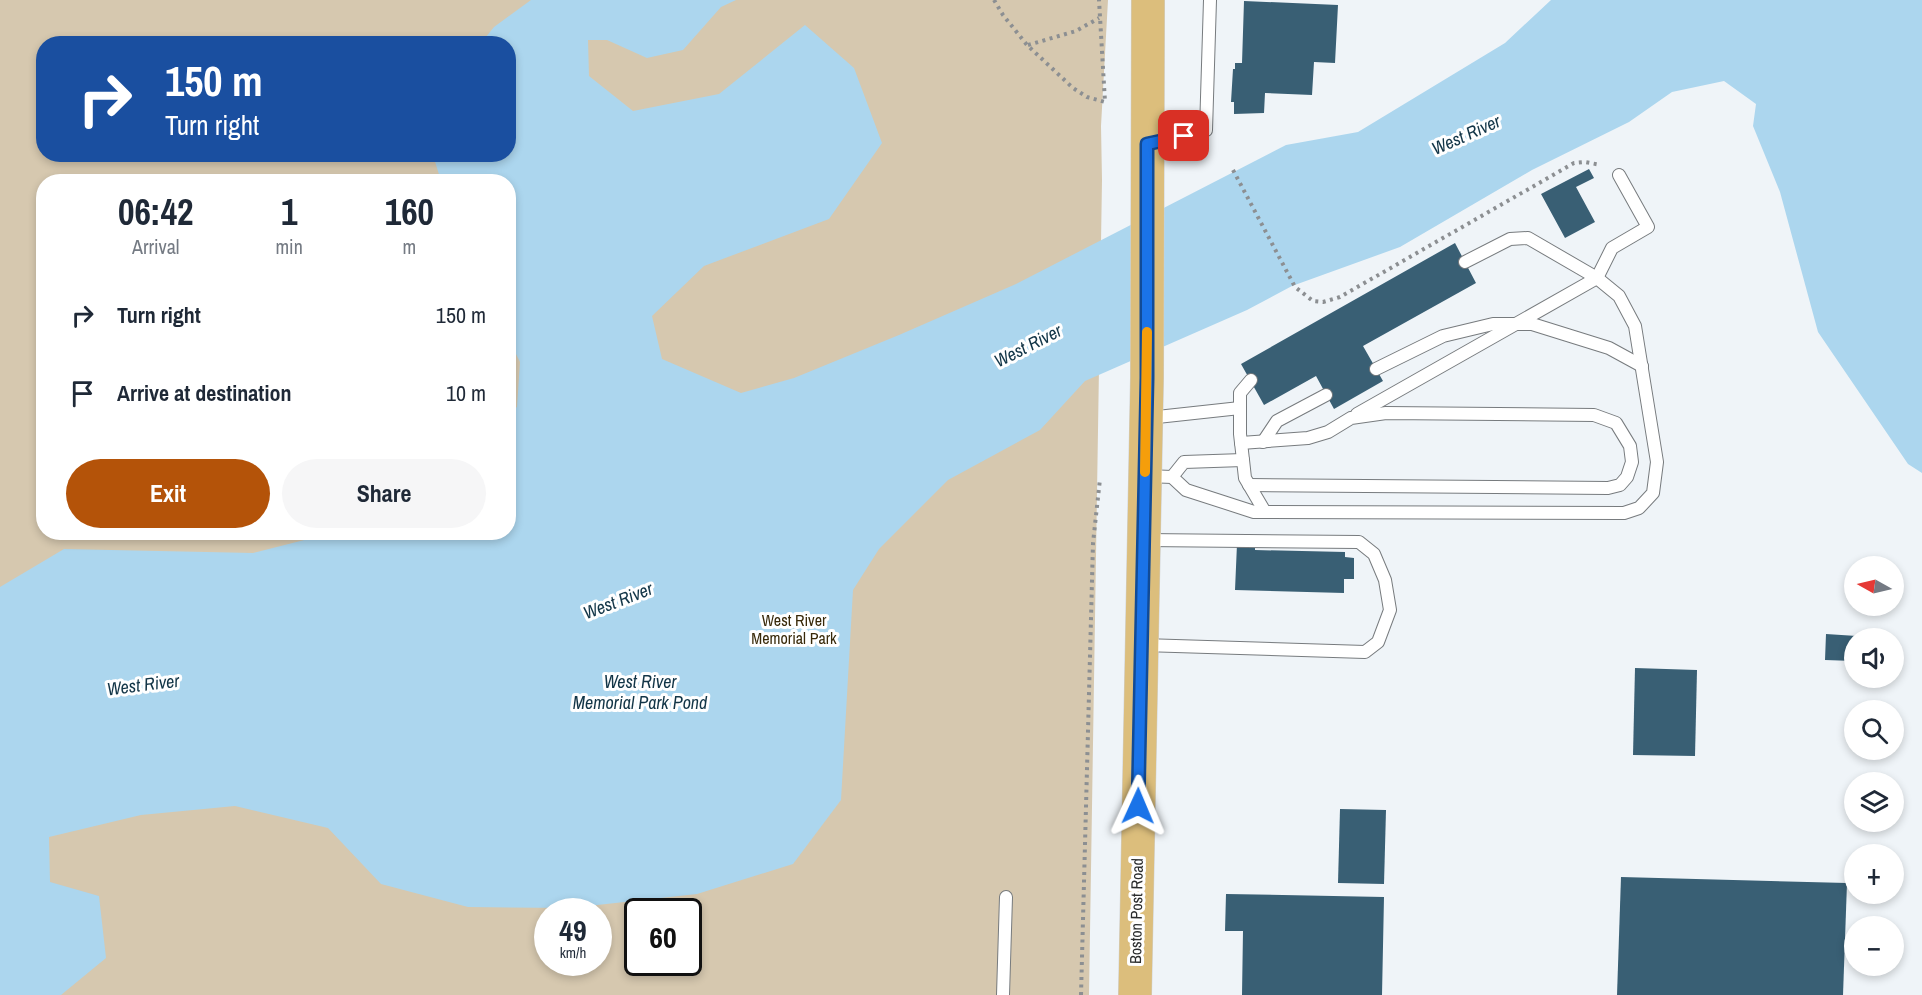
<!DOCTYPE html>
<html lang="en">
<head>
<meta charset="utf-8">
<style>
	body { margin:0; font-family:"Archivo Narrow",sans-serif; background:#f6f6f7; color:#1f2937; height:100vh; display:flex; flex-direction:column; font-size:22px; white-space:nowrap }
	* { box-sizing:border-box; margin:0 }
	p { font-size:20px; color:#747a83 }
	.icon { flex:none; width:33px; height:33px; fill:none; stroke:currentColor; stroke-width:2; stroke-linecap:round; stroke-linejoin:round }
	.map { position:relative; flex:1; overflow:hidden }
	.drawer { position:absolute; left:36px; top:174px; width:480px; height:366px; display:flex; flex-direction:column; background:#fff; border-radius:24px; box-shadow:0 3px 9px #0003 }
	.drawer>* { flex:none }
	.top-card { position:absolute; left:36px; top:36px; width:480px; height:126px; border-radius:24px; box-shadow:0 3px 9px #0003; background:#1a4fa0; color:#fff; overflow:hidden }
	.needle { width:39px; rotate:278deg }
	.controls { position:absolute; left:1844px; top:556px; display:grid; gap:12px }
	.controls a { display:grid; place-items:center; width:60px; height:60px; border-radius:50%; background:#fff; box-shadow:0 3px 9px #0003; font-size:30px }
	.speed { position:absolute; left:534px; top:898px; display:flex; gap:12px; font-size:30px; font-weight:700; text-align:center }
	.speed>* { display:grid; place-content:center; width:78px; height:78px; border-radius:50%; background:#fff; box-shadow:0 3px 9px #0003; line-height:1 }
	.speed small { font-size:15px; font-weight:400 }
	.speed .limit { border:3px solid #111; border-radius:9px; background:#fff; color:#111 }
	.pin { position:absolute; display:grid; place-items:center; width:51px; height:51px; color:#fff; margin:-26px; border-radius:12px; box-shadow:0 3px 9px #0006 }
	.me { position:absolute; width:66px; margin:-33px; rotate:1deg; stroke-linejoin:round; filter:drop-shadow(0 0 4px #0008) }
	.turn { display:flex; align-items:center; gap:21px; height:126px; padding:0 30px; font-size:27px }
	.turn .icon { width:78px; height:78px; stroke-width:2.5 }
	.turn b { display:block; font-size:42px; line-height:51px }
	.eta { display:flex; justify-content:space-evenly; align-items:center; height:102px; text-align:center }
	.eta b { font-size:36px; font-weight:800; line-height:42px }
	.action { display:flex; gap:12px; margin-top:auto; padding:12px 30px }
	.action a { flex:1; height:69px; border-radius:36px; background:#b45309; color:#fff; font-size:24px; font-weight:800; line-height:69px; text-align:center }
	.action a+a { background:#f6f6f7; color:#1f2937 }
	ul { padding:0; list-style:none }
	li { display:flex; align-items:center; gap:18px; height:78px; padding:0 30px }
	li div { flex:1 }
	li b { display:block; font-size:22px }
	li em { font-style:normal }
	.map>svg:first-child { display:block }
	.green { fill:#d6c8af; fill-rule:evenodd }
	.water { fill:#acd6ee }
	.building { fill:#395f74 }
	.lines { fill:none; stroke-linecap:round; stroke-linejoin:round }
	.service-casing { stroke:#777b7e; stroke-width:14 }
	.primary-casing { stroke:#d0d1d1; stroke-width:34 }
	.path { stroke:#8c8f92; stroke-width:4; stroke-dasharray:3 4.5; stroke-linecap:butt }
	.service { stroke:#fff; stroke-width:12 }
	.primary { stroke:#dcbe7c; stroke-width:33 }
	.route-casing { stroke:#114b97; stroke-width:15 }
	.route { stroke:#1a73e8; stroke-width:10 }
	.slow { stroke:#f59e0b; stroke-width:10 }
	.labels { text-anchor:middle; stroke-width:6; stroke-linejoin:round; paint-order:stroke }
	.park-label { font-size:16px; fill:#382909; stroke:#fff }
	.street-label { font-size:16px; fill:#2b2d2e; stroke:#fff }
	.water-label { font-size:18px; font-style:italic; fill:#123547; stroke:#fff }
</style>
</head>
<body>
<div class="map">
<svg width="1922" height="995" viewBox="0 0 1922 995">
	<rect width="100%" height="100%" fill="#eff4f8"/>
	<path class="green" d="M0 0H1108L1101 126 1102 180 1089 995H0ZM44 44H508V154H44ZM44 182H508V532H44ZM548 912H598V963H548ZM638 912H688V963H638Z"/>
	<polygon class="water" points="531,0 736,0 721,7 683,50 647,58 607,40 588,40 589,76 633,111 719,94 805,25 854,68 882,143 829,219 704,266 652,316 662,359 741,393 794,378 899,335 1016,284 1286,145 1358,132 1505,43 1551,0 1922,0 1922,473 1908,464 1818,332 1780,192 1753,126 1756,104 1724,81 1672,92 1629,122 1532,170 1400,247 1292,286 1247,310 1085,381 1040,430 948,480 879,549 853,590 841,800 793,864 697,894 570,908 468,907 381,884 328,828 235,806 141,815 49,837 50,882 99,896 106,958 61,995 0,995 0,587 64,549 253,553 332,533 508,532 509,413 517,407 520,362 509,340 508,182 441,181 433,155 508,154 508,44 481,43 494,27"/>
	<g class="building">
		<polygon points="1244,1 1338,5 1335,63 1314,62 1312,95 1265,93 1264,113 1234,114 1234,102 1231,102 1233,69 1235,69 1235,63 1242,63"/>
		<polygon points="1589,169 1594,178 1576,187 1595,222 1565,238 1541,194"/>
		<polygon points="1455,243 1476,283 1363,346 1383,381 1334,409 1316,376 1264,405 1241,364"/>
		<polygon points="1237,544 1255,544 1255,550 1345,552 1345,557 1354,558 1354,579 1344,579 1344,593 1235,590"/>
		<polygon points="1826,634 1872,637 1872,639 1854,639 1854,661 1825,660"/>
		<polygon points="1635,668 1697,670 1695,756 1633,755"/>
		<polygon points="1340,809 1386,810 1384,884 1338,883"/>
		<polygon points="1621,877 1847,883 1843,995 1617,995"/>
		<polygon points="1226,894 1384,897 1382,995 1242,995 1243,931 1225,931"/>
	</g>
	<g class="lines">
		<defs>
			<g id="service">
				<polyline points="1149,144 1206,130 1210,0"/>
				<polyline points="1376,369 1443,336 1493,324 1532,324 1609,348 1642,366"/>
				<polyline points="1251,380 1240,393 1240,434 1243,460 1245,478 1265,512"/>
				<polyline points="1357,414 1597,278 1612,248 1648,227 1619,175"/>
				<polyline points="1148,418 1240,408"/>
				<polyline points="1263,442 1277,421 1326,395"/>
				<polyline points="1241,443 1308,438 1328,432 1351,418 1386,413 1594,415 1616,423 1630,446 1632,462 1627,477 1620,485 1608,488 1249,485"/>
				<polyline points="1147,476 1172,477 1186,490 1254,512 1624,513 1639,508 1653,493 1657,462 1635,326 1619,296 1597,278 1528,238 1510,239 1465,262"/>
				<polyline points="1172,477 1184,462 1243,460"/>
				<polyline points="1143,645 1365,652 1378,642 1390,610 1385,580 1374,554 1359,542 1145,540"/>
				<polyline points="1003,995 1006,897"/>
			</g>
			<polyline id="primary" points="1135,995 1147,378 1148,0"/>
		</defs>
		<use href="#service" class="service-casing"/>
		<use href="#primary" class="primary-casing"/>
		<g class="path">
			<polyline points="994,0 1003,15 1027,45 1073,88 1087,97 1105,102 1099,0"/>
			<polyline points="1028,45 1076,31 1099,18"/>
			<polyline points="1233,170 1295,287 1313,301 1323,302 1340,297 1574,163 1585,162 1601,165"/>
			<polyline points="1081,995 1093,543 1100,479"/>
		</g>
		<use href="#service" class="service"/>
		<use href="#primary" class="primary"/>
	</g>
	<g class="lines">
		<defs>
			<polyline id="route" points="1138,806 1147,378 1147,144 1184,136"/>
		</defs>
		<use href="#route" class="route-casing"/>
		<use href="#route" class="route"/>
		<polyline class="slow" points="1145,472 1147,332"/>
	</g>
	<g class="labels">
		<g class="park-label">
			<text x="794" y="626">West River<tspan x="794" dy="18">Memorial Park</tspan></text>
		</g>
		<g class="street-label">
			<text transform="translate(1136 911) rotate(-89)" y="6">Boston Post Road</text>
		</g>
		<g class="water-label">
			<text transform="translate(1466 135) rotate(-24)" y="6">West River</text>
			<text transform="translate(1028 346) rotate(-27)" y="6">West River</text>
			<text transform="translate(618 601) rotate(-21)" y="6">West River</text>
			<text x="640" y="688">West River<tspan x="640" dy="21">Memorial Park Pond</tspan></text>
			<text transform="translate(143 685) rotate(-7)" y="6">West River</text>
		</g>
	</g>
</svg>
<div class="controls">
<a><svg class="needle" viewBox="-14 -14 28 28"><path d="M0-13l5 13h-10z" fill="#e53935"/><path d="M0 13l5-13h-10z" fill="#747a83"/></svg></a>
<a><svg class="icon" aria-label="sound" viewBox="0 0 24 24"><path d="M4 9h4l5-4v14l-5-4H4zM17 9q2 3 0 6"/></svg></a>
<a><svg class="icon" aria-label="search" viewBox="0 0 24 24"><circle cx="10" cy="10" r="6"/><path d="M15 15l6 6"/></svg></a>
<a><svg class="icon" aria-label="layers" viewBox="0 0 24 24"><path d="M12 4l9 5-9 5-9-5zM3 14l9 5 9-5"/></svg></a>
<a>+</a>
<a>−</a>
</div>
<div class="speed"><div>49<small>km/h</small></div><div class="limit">60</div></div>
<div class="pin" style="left:1184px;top:136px;background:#d93025"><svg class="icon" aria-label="arrive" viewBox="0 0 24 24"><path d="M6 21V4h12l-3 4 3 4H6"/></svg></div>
<svg class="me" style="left:1138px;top:806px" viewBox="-20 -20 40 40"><path d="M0-17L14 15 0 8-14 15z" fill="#1a73e8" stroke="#fff" stroke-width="4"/></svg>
<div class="top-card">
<div class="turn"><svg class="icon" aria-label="right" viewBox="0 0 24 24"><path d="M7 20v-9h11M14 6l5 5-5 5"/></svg><div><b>150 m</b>Turn right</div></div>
</div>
<section class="drawer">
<div class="eta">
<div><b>06:42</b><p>Arrival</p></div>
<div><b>1</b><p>min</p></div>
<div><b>160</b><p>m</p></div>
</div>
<ul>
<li><svg class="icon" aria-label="right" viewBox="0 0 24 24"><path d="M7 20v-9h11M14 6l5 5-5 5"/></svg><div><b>Turn right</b></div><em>150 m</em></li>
<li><svg class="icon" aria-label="arrive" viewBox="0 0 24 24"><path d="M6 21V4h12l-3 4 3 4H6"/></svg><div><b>Arrive at destination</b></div><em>10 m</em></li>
</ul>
<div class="action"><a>Exit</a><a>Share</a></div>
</section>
</div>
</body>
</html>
